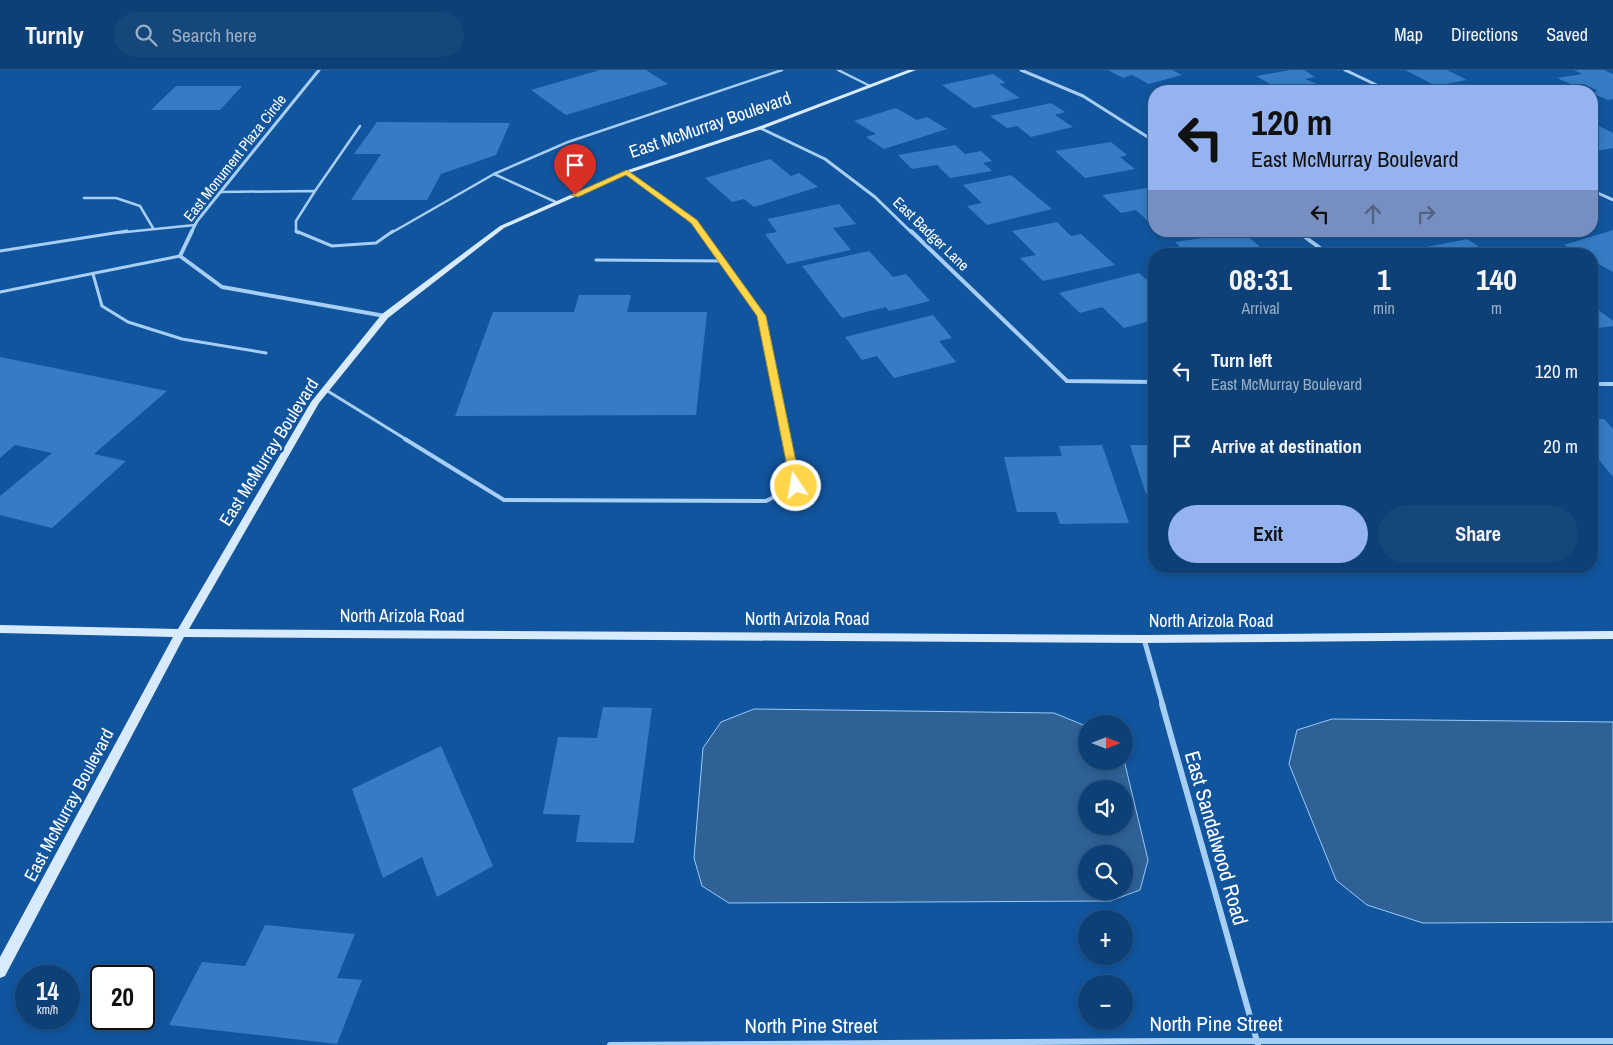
<!DOCTYPE html>
<html lang="en">
<head>
<meta charset="utf-8">
<style>
	body { margin:0; font-family:"Archivo Narrow",sans-serif; background:#16477b; color:#f1f3f6; height:100vh; display:flex; flex-direction:column; font-size:19px; white-space:nowrap }
	* { box-sizing:border-box; margin:0 }
	p { font-size:16px; color:#9aafc5 }
	.icon { flex:none; width:28px; height:28px; fill:none; stroke:currentColor; stroke-width:2; stroke-linecap:round; stroke-linejoin:round }
	.map { position:relative; flex:1; overflow:hidden }
	.side { position:absolute; left:1148px; top:178px; width:450px; height:325px; display:flex; flex-direction:column; background:#0d4076; border-radius:20px; box-shadow:0 2px 8px #0003,0 0 0 1px #2d5988 }
	.side>* { flex:none }
	.top-card { position:absolute; left:1148px; top:15px; width:450px; height:152px; border-radius:20px; box-shadow:0 2px 8px #0003,0 0 0 1px #2d5988; background:#95b2f1; color:#111; overflow:hidden }
	.needle { width:32px; rotate:90deg }
	.controls { position:absolute; left:1078px; top:645px; display:grid; gap:10px }
	.controls a { display:grid; place-items:center; width:55px; height:55px; border-radius:50%; background:#0d4076; box-shadow:0 2px 8px #0003,0 0 0 1px #2d5988; font-size:25px }
	.speed { position:absolute; left:15px; top:895px; display:flex; gap:10px; font-size:25px; font-weight:700; text-align:center }
	.speed>* { display:grid; place-content:center; width:65px; height:65px; border-radius:50%; background:#0d4076; box-shadow:0 2px 8px #0003,0 0 0 1px #2d5988; line-height:1 }
	.speed small { font-size:12px; font-weight:400 }
	.speed .limit { border:2px solid #111; border-radius:8px; background:#fff; color:#111 }
	.pin { position:absolute; display:grid; place-items:center; width:42px; height:42px; color:#fff; margin:-51px -21px; border-radius:50% 50% 50% 0; rotate:-45deg; box-shadow:0 0 5px #0007 }
	.pin .icon { rotate:45deg }
	.me { position:absolute; width:55px; margin:-28px; rotate:348deg; stroke-linejoin:round; filter:drop-shadow(0 0 4px #0008) }
	.turn { display:flex; align-items:center; gap:18px; height:105px; padding:0 20px; font-size:22px }
	.turn .icon { width:65px; height:65px; stroke-width:2.5 }
	.turn b { display:block; font-size:35px; line-height:42px }
	.lanes { display:flex; align-items:center; height:48px; padding:0 20px; background:#0003; justify-content:center; gap:25px; direction:ltr }
	.lanes .off { opacity:.35 }
	.eta { display:flex; justify-content:space-evenly; align-items:center; height:85px; text-align:center }
	.eta b { font-size:30px; font-weight:700; line-height:35px }
	.primary-button { display:flex; gap:10px; margin-top:auto; padding:10px 20px }
	.primary-button a { flex:1; height:58px; border-radius:30px; background:#95b2f1; color:#111; font-size:20px; font-weight:700; line-height:58px; text-align:center }
	.primary-button a+a { background:#16477b; color:#f1f3f6 }
	ul { padding:0; list-style:none }
	li { display:flex; align-items:center; gap:15px; height:75px; padding:0 20px }
	li div { flex:1 }
	li b { display:block; font-size:19px }
	li em { font-style:normal }
	header { display:flex; align-items:center; gap:30px; box-sizing:border-box; height:70px; padding:0 25px; background:#0d4076; border-bottom:1px solid #2d5988 }
	header strong { font-size:24px }
	nav { display:flex; gap:28px; margin-inline-start:auto; font-size:18px }
	.search { width:350px; height:45px; background:#16477b; display:flex; align-items:center; gap:12px; box-sizing:border-box; padding:0 18px; border-radius:28px; color:#9aafc5; font-size:19px }
	.map>svg:first-child { display:block }
	.water { fill:#2f6196; stroke:#99caf8; fill-rule:evenodd }
	.building { fill:#357cc4 }
	.lines { fill:none; stroke-linecap:round; stroke-linejoin:round }
	.lane-far2 { stroke:#a7cef5; stroke-width:2.5 }
	.lane-far1 { stroke:#a7cef5; stroke-width:3 }
	.lane { stroke:#a7cef5; stroke-width:4 }
	.street-far3 { stroke:#a7cef5; stroke-width:3 }
	.street-far2 { stroke:#a7cef5; stroke-width:4 }
	.street-far1 { stroke:#a7cef5; stroke-width:5 }
	.street { stroke:#a7cef5; stroke-width:6 }
	.secondary { fill:#d8eafe; fill-rule:evenodd }
	.route { fill:#ffd54a; stroke:#a68a30 }
	.labels { text-anchor:middle; stroke-width:5; stroke-linejoin:round; paint-order:stroke }
	.far-street-label { font-size:15px; fill:#fff; stroke:#11559e }
	.street-label { font-size:18px; fill:#fff; stroke:#11559e }
	.near-street-label { font-size:21px; fill:#fff; stroke:#11559e }
</style>
</head>
<body>
<header>
<strong>Turnly</strong>
<div class="search"><svg class="icon" aria-label="search" viewBox="0 0 24 24"><circle cx="10" cy="10" r="6"/><path d="M15 15l6 6"/></svg>Search here</div>
<nav><a>Map</a><a>Directions</a><a>Saved</a></nav>
</header>
<div class="map">
<svg width="1613" height="975" viewBox="0 0 1613 975">
	<rect width="100%" height="100%" fill="#11559e"/>
	<g class="water">
		<path d="M754 639 1054 643 1086 656V691L1124 690 1148 790 1140 820 1110 831 729 833 702 816 694 788 703 678 721 652ZM1086 719H1124V756H1086ZM1086 784H1124V821H1086Z"/>
		<polygon points="1332,649 1613,652 1613,852 1423,853 1367,835 1336,810 1289,694 1297,660"/>
	</g>
	<g class="building">
		<polygon points="600,0 646,0 668,14 566,45 531,20"/>
		<polygon points="1108,0 1172,0 1182,5 1149,14 1132,5 1123,8"/>
		<polygon points="1291,0 1304,0 1315,7 1305,9 1330,19 1282,21 1256,6"/>
		<polygon points="1405,0 1447,0 1467,10 1436,16"/>
		<polygon points="1574,0 1604,0 1613,4 1613,29 1608,30 1591,23 1598,21 1584,14 1573,15 1557,8 1582,4"/>
		<polygon points="993,4 1006,13 999,14 1020,28 974,38 942,15"/>
		<polygon points="1508,14 1522,21 1479,21 1479,20"/>
		<polygon points="176,16 242,16 220,40 151,40"/>
		<polygon points="1051,33 1065,42 1055,45 1073,57 1031,67 1017,56 1007,58 990,46"/>
		<polygon points="896,38 917,50 927,47 947,59 884,79 866,67 876,64 854,51"/>
		<polygon points="377,52 510,53 496,85 441,104 427,130 351,130 381,84 354,84"/>
		<polygon points="1591,52 1613,63 1613,78 1591,82"/>
		<polygon points="1111,72 1127,85 1120,87 1135,99 1085,108 1055,81"/>
		<polygon points="955,75 965,84 981,81 992,91 983,93 992,101 950,108 937,95 912,99 898,85"/>
		<polygon points="770,89 791,106 799,103 818,117 754,137 744,129 732,132 705,108"/>
		<polygon points="1011,105 1052,139 987,155 967,136 982,133 963,115"/>
		<polygon points="1154,117 1154,153 1150,153 1136,140 1121,143 1102,125"/>
		<polygon points="839,134 856,154 833,158 851,180 787,194 765,164 777,162 767,149"/>
		<polygon points="1057,152 1071,166 1081,164 1115,195 1043,211 1020,188 1036,185 1012,161"/>
		<polygon points="1613,160 1613,202 1591,190 1591,184 1580,184 1564,175"/>
		<polygon points="1204,161 1242,161 1260,177 1251,179 1256,184 1187,184 1175,172 1210,167"/>
		<polygon points="1382,161 1413,161 1413,162 1392,167"/>
		<polygon points="1467,169 1490,184 1416,184 1411,180"/>
		<polygon points="869,181 893,207 906,204 930,231 889,241 886,237 842,248 802,196"/>
		<polygon points="1139,203 1154,216 1154,225 1152,226 1154,228 1154,250 1124,258 1102,237 1080,243 1059,223"/>
		<polygon points="579,225 631,225 627,242 707,242 696,345 455,346 493,242 574,242"/>
		<polygon points="1591,234 1613,251 1613,256 1591,259"/>
		<polygon points="933,245 952,268 939,271 956,292 894,308 877,286 862,290 845,267"/>
		<polygon points="0,287 167,321 94,384 126,391 52,458 0,445 0,426 52,383 15,375 0,388"/>
		<polygon points="1591,349 1604,349 1613,359 1613,407 1591,380"/>
		<polygon points="1148,366 1154,366 1154,424 1146,424 1130,375 1151,375"/>
		<polygon points="1102,375 1129,453 1060,454 1056,442 1017,442 1004,387 1062,386 1059,376"/>
		<polygon points="603,637 652,638 634,773 576,772 580,745 543,744 558,667 597,668"/>
		<polygon points="441,676 493,796 437,827 422,787 383,808 352,719"/>
		<polygon points="265,855 355,864 337,908 362,910 337,974 169,955 202,892 245,896"/>
	</g>
	<g class="lines">
		<g class="lane-far2">
			<polyline points="838,0 870,16"/>
			<polyline points="627,102 694,151 702,163"/>
			<polyline points="494,104 558,133"/>
			<polyline points="315,121 360,56"/>
			<polyline points="220,122 315,121 296,151 296,162 298,163"/>
			<polyline points="84,128 116,128 140,136 153,158"/>
			<polyline points="116,163 195,155"/>
			<polyline points="391,163 494,104 568,72 782,0"/>
		</g>
		<g class="lane-far1">
			<polyline points="296,161 332,176 376,173 393,161"/>
			<polyline points="701,161 761,246 787,370"/>
			<polyline points="0,181 127,161"/>
			<polyline points="596,190 724,191"/>
			<polyline points="93,204 102,236 128,252 182,269 266,283"/>
			<polyline points="0,222 180,186"/>
			<polyline points="326,320 407,370"/>
		</g>
		<polyline class="lane" points="405,369 504,430 766,431 796,416 786,369"/>
		<g class="street-far3">
			<polyline points="1021,0 1083,26 1154,71"/>
			<polyline points="1345,0 1389,21"/>
			<polyline points="760,58 825,89 875,127 912,163"/>
			<polyline points="1591,120 1613,130"/>
			<polyline points="1296,161 1298,163"/>
			<polyline points="191,163 197,151 319,0"/>
		</g>
		<g class="street-far2">
			<polyline points="192,161 180,186 222,217 385,246"/>
			<polyline points="911,161 1067,311 1154,312"/>
			<polyline points="1297,161 1328,184"/>
			<polyline points="1591,314 1613,314"/>
		</g>
		<polyline class="street-far1" points="1144,569 1163,636"/>
		<g class="street">
			<polyline points="1162,634 1258,975"/>
			<polyline points="610,975 1169,971 1613,971"/>
		</g>
		<polygon class="secondary" points="908,0 916,0 762,59 629,103 504,158 388,248 319,333 189,559 1144,565 1613,561 1613,569 1144,573 184,567 5,906 0,908 0,887 173,567 0,563 0,555 178,559 311,332 382,244 500,156 625,101 758,57"/>
	</g>
	<polygon class="route" points="627,100 697,150 766,246 801,416 800,419 792,419 791,416 757,246 691,153 626,105 578,127 571,125"/>
	<g class="labels">
		<g class="far-street-label">
			<text transform="translate(235 88) rotate(-52)" y="5">East Monument Plaza Circle</text>
			<text transform="translate(931 164) rotate(44)" y="5">East Badger Lane</text>
		</g>
		<g class="street-label">
			<text transform="translate(710 55) rotate(-19)" y="6">East McMurray Boulevard</text>
			<text transform="translate(269 382) rotate(-58)" y="6">East McMurray Boulevard</text>
			<text x="402" y="552">North Arizola Road</text>
			<text x="807" y="555">North Arizola Road</text>
			<text x="1211" y="557">North Arizola Road</text>
			<text transform="translate(69 735) rotate(-62)" y="6">East McMurray Boulevard</text>
		</g>
		<g class="near-street-label">
			<text transform="translate(1216 768) rotate(74)" y="7">East Sandalwood Road</text>
			<text x="1216" y="961">North Pine Street</text>
			<text x="811" y="963">North Pine Street</text>
		</g>
	</g>
</svg>
<div class="controls">
<a><svg class="needle" viewBox="-14 -14 28 28"><path d="M0-13l5 13h-10z" fill="#e53935"/><path d="M0 13l5-13h-10z" fill="#9aafc5"/></svg></a>
<a><svg class="icon" aria-label="sound" viewBox="0 0 24 24"><path d="M4 9h4l5-4v14l-5-4H4zM17 9q2 3 0 6"/></svg></a>
<a><svg class="icon" aria-label="search" viewBox="0 0 24 24"><circle cx="10" cy="10" r="6"/><path d="M15 15l6 6"/></svg></a>
<a>+</a>
<a>−</a>
</div>
<div class="speed"><div>14<small>km/h</small></div><div class="limit">20</div></div>
<div class="pin" style="left:575px;top:125px;background:#d93025"><svg class="icon" aria-label="arrive" viewBox="0 0 24 24"><path d="M6 21V4h12l-3 4 3 4H6"/></svg></div>
<svg class="me" style="left:796px;top:416px" viewBox="-20 -20 40 40"><circle r="17" fill="#ffd54a" stroke="#fff" stroke-width="3"/><path d="M0-11L8 9 0 5-8 9z" fill="#fff"/></svg>
<div class="top-card">
<div class="turn"><svg class="icon" aria-label="left" viewBox="0 0 24 24"><path d="M17 20v-9H6M10 6l-5 5 5 5"/></svg><div><b>120 m</b>East McMurray Boulevard</div></div>
<div class="lanes"><svg class="icon" aria-label="left" viewBox="0 0 24 24"><path d="M17 20v-9H6M10 6l-5 5 5 5"/></svg><svg class="icon off" aria-label="ahead" viewBox="0 0 24 24"><path d="M12 20V5M6 11l6-6 6 6"/></svg><svg class="icon off" aria-label="right" viewBox="0 0 24 24"><path d="M7 20v-9h11M14 6l5 5-5 5"/></svg></div>
</div>
<section class="side">
<div class="eta">
<div><b>08:31</b><p>Arrival</p></div>
<div><b>1</b><p>min</p></div>
<div><b>140</b><p>m</p></div>
</div>
<ul>
<li><svg class="icon" aria-label="left" viewBox="0 0 24 24"><path d="M17 20v-9H6M10 6l-5 5 5 5"/></svg><div><b>Turn left</b><p>East McMurray Boulevard</p></div><em>120 m</em></li>
<li><svg class="icon" aria-label="arrive" viewBox="0 0 24 24"><path d="M6 21V4h12l-3 4 3 4H6"/></svg><div><b>Arrive at destination</b></div><em>20 m</em></li>
</ul>
<div class="primary-button"><a>Exit</a><a>Share</a></div>
</section>
</div>
</body>
</html>
